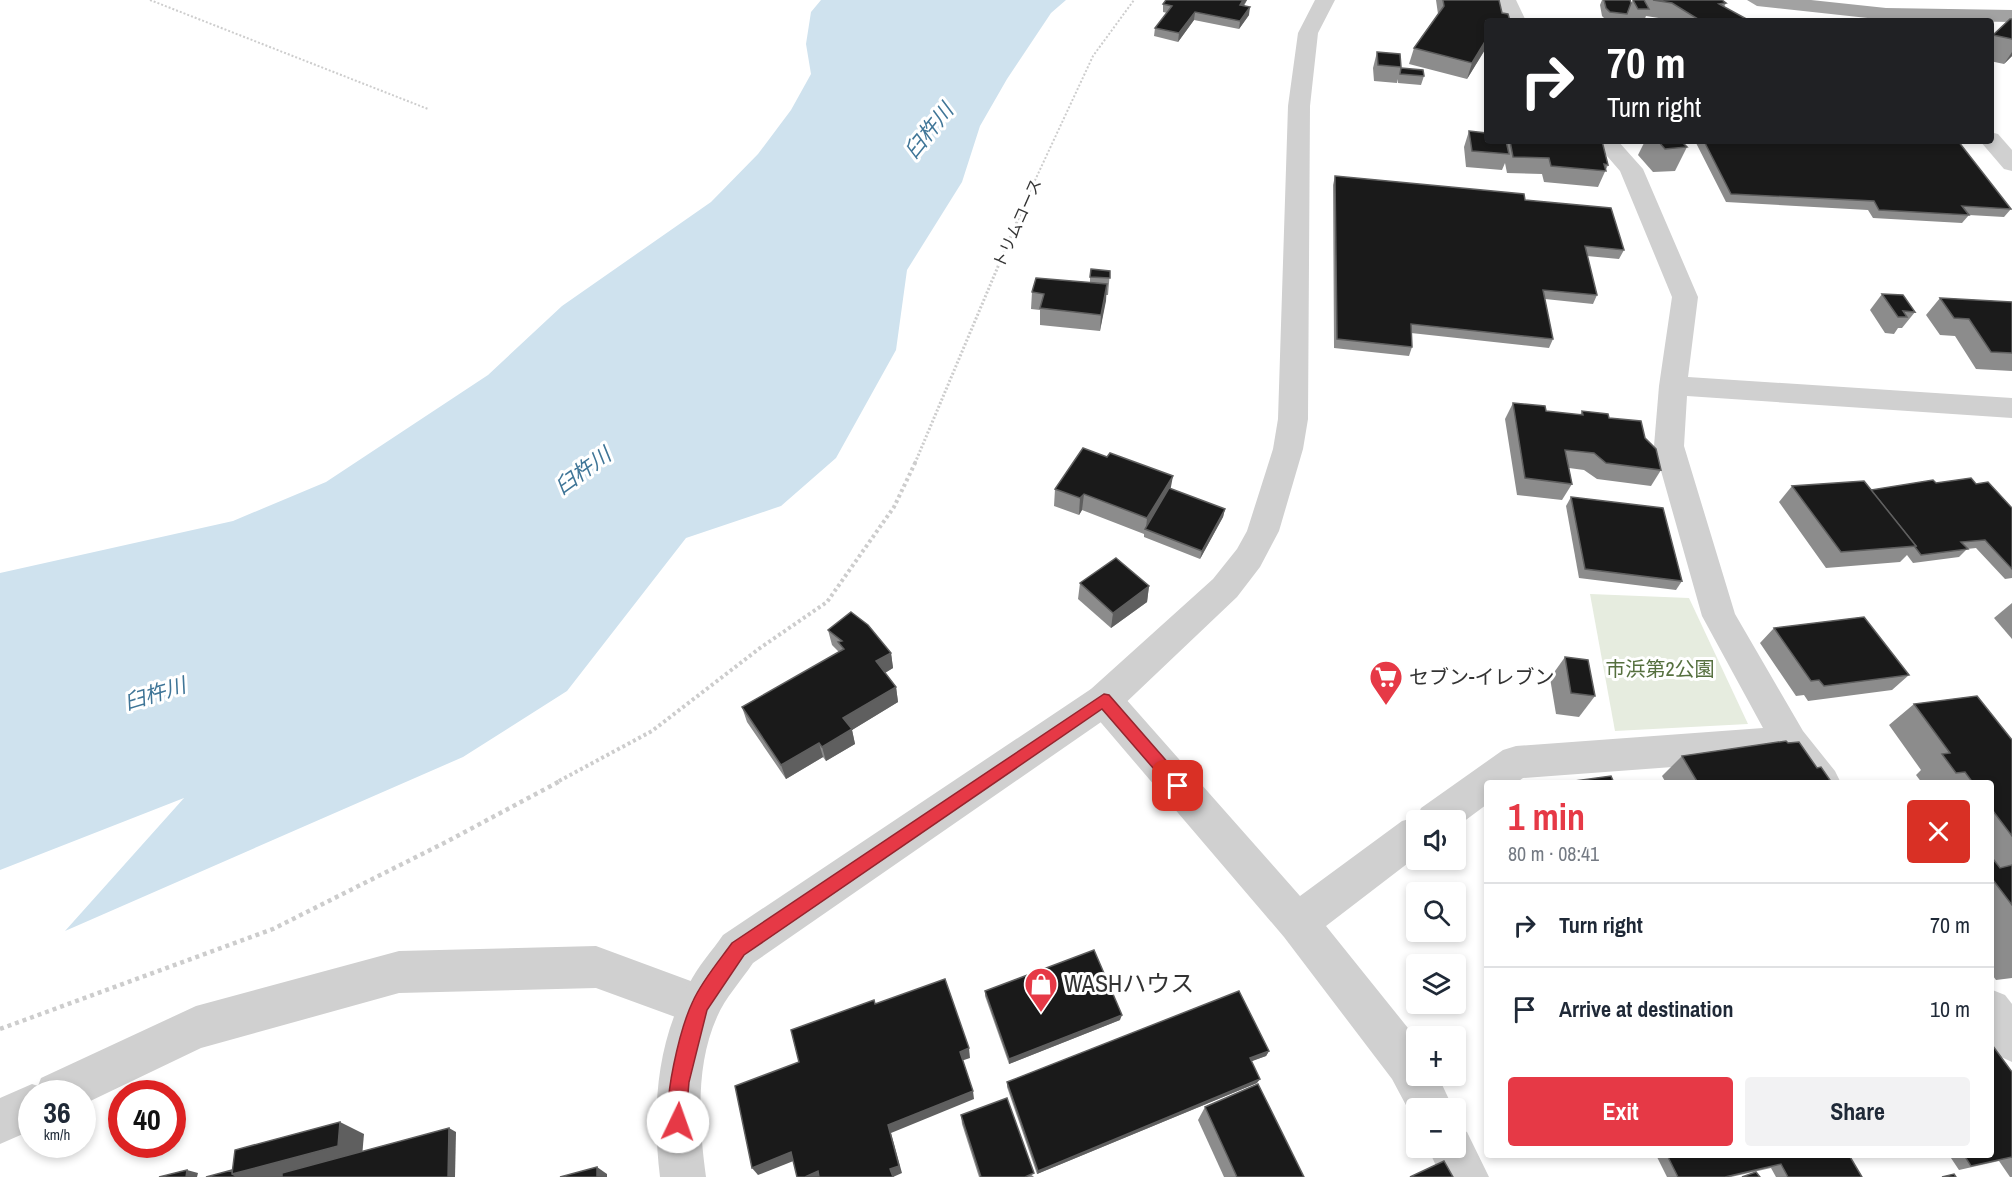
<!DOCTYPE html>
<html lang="en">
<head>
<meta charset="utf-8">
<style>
	body { margin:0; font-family:"Archivo Narrow","Noto Sans JP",sans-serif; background:#f2f2f3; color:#1f2937; height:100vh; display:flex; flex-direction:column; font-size:22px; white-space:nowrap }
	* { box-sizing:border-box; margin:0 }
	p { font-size:20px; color:#747a83 }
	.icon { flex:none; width:33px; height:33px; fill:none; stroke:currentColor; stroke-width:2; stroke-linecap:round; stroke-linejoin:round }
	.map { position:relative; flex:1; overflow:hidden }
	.sheet { position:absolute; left:1484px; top:780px; width:510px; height:378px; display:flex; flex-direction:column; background:#fff; border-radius:6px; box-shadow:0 3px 9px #0003 }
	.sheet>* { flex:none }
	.guide { position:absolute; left:1484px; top:18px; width:510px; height:126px; border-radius:6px; box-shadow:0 3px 9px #0003; background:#202124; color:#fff; overflow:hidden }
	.buttons { position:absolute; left:1406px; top:810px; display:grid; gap:12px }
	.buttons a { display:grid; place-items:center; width:60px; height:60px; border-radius:6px; background:#fff; box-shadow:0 3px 9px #0003; font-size:30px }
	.speed { position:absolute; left:18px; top:1080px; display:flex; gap:12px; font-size:30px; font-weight:700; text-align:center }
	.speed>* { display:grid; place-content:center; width:78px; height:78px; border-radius:50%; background:#fff; box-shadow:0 3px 9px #0003; line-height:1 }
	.speed small { font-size:15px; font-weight:400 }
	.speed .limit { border:9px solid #d22; background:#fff; color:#111 }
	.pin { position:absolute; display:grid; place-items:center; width:51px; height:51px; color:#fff; margin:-26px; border-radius:12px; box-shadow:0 3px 9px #0006 }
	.me { position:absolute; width:66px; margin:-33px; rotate:3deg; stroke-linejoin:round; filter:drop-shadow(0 0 4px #0008) }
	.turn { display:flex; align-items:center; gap:21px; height:126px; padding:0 24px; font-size:27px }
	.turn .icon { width:78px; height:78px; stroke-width:2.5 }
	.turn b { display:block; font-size:42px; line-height:51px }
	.round { display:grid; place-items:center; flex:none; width:63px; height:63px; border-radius:6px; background:#f2f2f3 }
	.summary { display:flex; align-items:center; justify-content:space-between; height:102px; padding:0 24px }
	h1 { font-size:36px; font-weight:700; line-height:45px; color:#e63946 }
	.action { display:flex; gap:12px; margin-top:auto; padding:12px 24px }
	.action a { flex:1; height:69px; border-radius:6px; background:#e63946; color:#fff; font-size:24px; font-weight:700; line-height:69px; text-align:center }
	.action a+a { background:#f2f2f3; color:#1f2937 }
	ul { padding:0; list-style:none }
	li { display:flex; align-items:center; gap:18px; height:84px; padding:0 24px; border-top:2px solid #e0e1e3 }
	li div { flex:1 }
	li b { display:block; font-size:22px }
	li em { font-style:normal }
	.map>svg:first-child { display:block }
	.green { fill:#e6ecdf }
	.water { fill:#cfe2ee }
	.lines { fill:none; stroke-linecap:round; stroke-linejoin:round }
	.path-far3 { stroke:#cdcdcd; stroke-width:2; stroke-dasharray:2 2; stroke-linecap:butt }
	.path-far2 { stroke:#cdcdcd; stroke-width:3; stroke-dasharray:2 2; stroke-linecap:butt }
	.path-far1 { stroke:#cdcdcd; stroke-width:4; stroke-dasharray:3 3; stroke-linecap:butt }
	.path { stroke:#cdcdcd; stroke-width:4.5; stroke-dasharray:4 4; stroke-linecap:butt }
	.minor { fill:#d0d0d0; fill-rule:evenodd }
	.tertiary { fill:#d0d0d0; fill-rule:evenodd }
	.trunk { fill:#a2a2a2; fill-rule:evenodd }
	.wall { fill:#8c8c8c }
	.shaded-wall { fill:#5f5f5f }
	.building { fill:#1a1a1a; stroke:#5f5f5f; stroke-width:1.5 }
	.route { fill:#e63946; stroke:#96252e; stroke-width:1.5 }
	.labels { text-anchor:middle; stroke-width:6; stroke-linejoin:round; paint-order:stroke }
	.far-street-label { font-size:16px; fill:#333; stroke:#fff }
	.park-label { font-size:20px; fill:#56703f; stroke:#fff }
	.poi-label { font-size:20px; fill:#333; stroke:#fff; text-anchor:start }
	.water-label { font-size:21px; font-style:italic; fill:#3f7597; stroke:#fff }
	.near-poi-label { font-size:24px; fill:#333; stroke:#fff; text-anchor:start }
</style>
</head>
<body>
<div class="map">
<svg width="2012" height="1177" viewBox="0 0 2012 1177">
	<rect width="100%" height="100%" fill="#fff"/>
	<polygon class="green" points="1590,594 1689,598 1748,724 1615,731"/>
	<polygon class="water" points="821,0 1066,0 1051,13 1007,79 980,126 962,182 907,270 896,350 836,458 781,506 686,538 567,691 463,757 65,931 184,798 0,870 0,573 233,521 326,482 488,375 562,306 711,202 758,154 791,110 811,74 806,44 811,12"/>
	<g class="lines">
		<g class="path-far3">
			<polyline points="150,0 428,109"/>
			<polyline points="1023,206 1093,56 1134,0"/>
		</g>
		<polyline class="path-far2" points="915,463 1024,205"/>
		<polyline class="path-far1" points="559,781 652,731 760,648 827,602 894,507 916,461"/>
		<polyline class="path" points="0,1029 273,929 448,841 562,780"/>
		<g class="minor">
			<polygon points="1496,0 1516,0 1526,21 1506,21"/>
			<polygon points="1594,141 1618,141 1643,169 1698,297 1688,377 2012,398 2012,418 1687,396 1684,446 1735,614 1803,731 1835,771 1841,783 1800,783 1781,759 1523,778 1516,783 1486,783 1486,805 1455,828 1455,820 1416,820 1416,857 1326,926 1416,1038 1416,1076 1438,1076 1453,1108 1416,1108 1416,1124 1392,1079 1284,937 1091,711 1086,700 1091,689 1104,685 1117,689 1300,896 1402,821 1417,817 1421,808 1503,750 1516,746 1763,728 1702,616 1654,446 1659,386 1672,297 1620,171"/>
			<polygon points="596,946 715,990 721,1005 715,1020 700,1026 596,988 399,993 201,1048 82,1105 82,1094 32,1094 32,1130 0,1144 0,1098 32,1084 38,1086 41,1078 196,1006 399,951"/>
			<polygon points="1990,989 2005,995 2012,1004 2012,1062 1997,1055 1990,1047"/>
			<polygon points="1455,1127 1467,1132 1489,1177 1441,1177 1428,1148 1455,1148"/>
		</g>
		<g class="tertiary">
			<path d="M1315 0H1335L1318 33 1310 106 1308 419 1303 449 1279 531 1260 567 1237 597 1117 711 753 963C741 981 725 998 717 1017 695 1066 699 1125 706 1177H660C652 1111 656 1043 689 984 698 966 712 951 723 935L1091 689 1213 579 1237 549 1247 531 1273 449 1278 419 1288 106 1298 33Z"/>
			<polygon points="1990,132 1998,134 2012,150 2012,171 2004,169 1980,141 1990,141"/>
		</g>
		<polygon class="trunk" points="1747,0 1811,0 1886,8 2012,10 2012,22 1886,20 1757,6"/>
	</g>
	<g class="wall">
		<polygon points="1247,0 1244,6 1249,15 1239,29 1194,20 1178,42 1154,36 1155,28 1167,13 1163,12 1163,4"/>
		<polygon points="1436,0 1499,0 1486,21 1486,48 1467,79 1409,64 1414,48 1438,14"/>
		<polygon points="1602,0 1630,0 1631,3 1633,0 1722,0 1726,3 1724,7 1750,21 1668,21 1665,19 1646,16 1644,21 1614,21 1606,20 1602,16 1600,5"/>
		<polygon points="2012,19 2012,56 2004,64 1990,61 1990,39 1993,35"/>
		<polygon points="1377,52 1401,67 1401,68 1424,76 1421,85 1398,83 1398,79 1397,83 1374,81 1373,68"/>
		<polygon points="1469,131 1486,141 1602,141 1608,165 1598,187 1544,182 1542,174 1507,173 1505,163 1502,170 1466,167 1464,147"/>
		<polygon points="1645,141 1681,141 1687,147 1675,171 1653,172 1638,155"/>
		<polygon points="1695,141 1958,141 2011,209 2004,217 1969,215 1962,223 1873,218 1868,210 1726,202"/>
		<polygon points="1335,176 1525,200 1624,250 1619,259 1587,256 1597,295 1593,304 1545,299 1553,339 1549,348 1411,333 1412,347 1409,356 1334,348 1333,185"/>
		<polygon points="1110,271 1108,295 1106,295 1100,331 1040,325 1040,310 1031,309 1032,292 1090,282 1090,277"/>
		<polygon points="1882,294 1915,312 1902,328 1898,328 1894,334 1885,333 1870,310"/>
		<polygon points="1940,298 2012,302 2012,371 1976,369 1955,336 1940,335 1926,315"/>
		<polygon points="1513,403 1546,411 1580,415 1582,411 1609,418 1645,438 1661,470 1651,486 1597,479 1584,470 1569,468 1572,484 1562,500 1517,495 1505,419"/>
		<polygon points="1936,483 1976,484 2012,508 2012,578 2005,579 1976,548 1967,549 1959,557 1913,563 1907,555 1900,562 1826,568 1779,502 1792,486 1871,490"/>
		<polygon points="1055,489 1171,489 1225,509 1223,517 1200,559 1144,537 1144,534 1082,510 1079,515 1054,506"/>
		<polygon points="1571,497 1682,581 1676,590 1579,578 1566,506"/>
		<polygon points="1080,583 1149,586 1147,602 1111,628 1078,599"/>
		<polygon points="2012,603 2012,639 1994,618"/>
		<polygon points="1774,628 1909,675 1892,690 1808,701 1804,695 1796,696 1760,643"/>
		<polygon points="828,630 891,653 893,668 885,673 896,687 898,702 852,730 855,744 826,761 823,757 786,779 747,722 742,707 839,652 832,645"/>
		<polygon points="1565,657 1595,696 1579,717 1556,714 1550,678"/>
		<polygon points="1914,704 2012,740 2012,978 1996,980 1990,972 1990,783 1922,783 1916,775 1921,770 1889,725"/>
		<polygon points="1788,743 1817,768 1832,783 1666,783 1662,776 1682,756"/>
		<polygon points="985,991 1120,1020 1009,1064 985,996"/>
		<polygon points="1269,1051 1266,1056 1251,1061 1257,1083 1037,1174 1007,1087 1007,1082"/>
		<polygon points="2012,1072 2012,1177 2010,1177 1999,1161 1959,1170 1949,1155 1990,1155"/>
		<polygon points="1205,1107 1304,1177 1224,1177 1198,1120"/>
		<polygon points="961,1115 1034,1177 979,1177 962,1124"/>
		<polygon points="1656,1155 1849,1155 1862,1177 1776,1177 1771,1168 1731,1177 1667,1177"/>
	</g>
	<g class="shaded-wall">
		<polygon points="1243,0 1247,0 1238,13 1240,5"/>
		<polygon points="1250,7 1249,15 1239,29 1240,21"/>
		<polygon points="1195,12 1194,20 1178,42 1179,33"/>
		<polygon points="1486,40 1486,48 1467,79 1472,63"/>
		<polygon points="2012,52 2012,56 2004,64"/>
		<polygon points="1107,284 1106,301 1100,331 1101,315"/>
		<polygon points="1173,476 1170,492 1146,529 1147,518"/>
		<polygon points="1084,494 1082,510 1079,515 1080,498"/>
		<polygon points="1225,509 1223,517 1200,559 1202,551"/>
		<polygon points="1149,586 1147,602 1111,628 1113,613"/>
		<polygon points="891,653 893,668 878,677 876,661"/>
		<polygon points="896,687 898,702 852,730 855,744 826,761 822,747 843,718"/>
		<polygon points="819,743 823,757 786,779 781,765"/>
		<polygon points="1122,1015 1120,1020 1009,1064 1009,1059"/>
		<polygon points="969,1048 970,1058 961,1061 960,1052"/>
		<polygon points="1269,1051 1266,1056 1247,1063 1250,1058"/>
		<polygon points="1260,1079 1257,1083 1037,1174 1038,1171"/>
		<polygon points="973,1091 974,1099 891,1133 902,1173 893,1177 890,1169 888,1125"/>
		<polygon points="340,1122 364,1134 362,1157 288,1177 238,1177 232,1174"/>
		<polygon points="449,1128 456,1132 455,1177 448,1177"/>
		<polygon points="791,1152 796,1160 758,1175 752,1168"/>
		<polygon points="597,1167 607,1174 607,1177 597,1177"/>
		<polygon points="187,1170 198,1173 197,1177 186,1177"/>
		<polygon points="818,1171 821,1177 805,1177"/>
	</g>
	<g class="building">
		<polygon points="1166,0 1243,0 1240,5 1250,7 1240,21 1195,12 1179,33 1155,28 1172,6 1163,4"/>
		<polygon points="1443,0 1499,0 1502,13 1508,14 1510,21 1486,21 1486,40 1472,63 1414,48 1444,6"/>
		<polygon points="1604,0 1630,0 1631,3 1627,14 1610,12 1606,8"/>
		<polygon points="1633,0 1644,0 1649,9 1638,9"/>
		<polygon points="1653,0 1722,0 1726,3 1719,4 1750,21 1701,21 1672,3"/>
		<polygon points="2010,19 2012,19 2012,39 1993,35"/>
		<polygon points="1377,52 1400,54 1401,67 1378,65"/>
		<polygon points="1401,68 1423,70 1424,76 1400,74"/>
		<polygon points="1469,131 1486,133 1486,141 1506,141 1509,154 1472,151"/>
		<polygon points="1510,141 1602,141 1608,165 1604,164 1606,171 1551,166 1549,158 1513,157"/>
		<polygon points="1658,141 1681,141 1687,147 1665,149"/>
		<polygon points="1704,141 1958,141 2011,209 1962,206 1969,215 1879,210 1874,201 1731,194"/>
		<polygon points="1335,176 1524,194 1525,200 1611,208 1624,250 1585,246 1597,295 1543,290 1553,339 1411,324 1412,347 1337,339"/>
		<polygon points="1091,269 1110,271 1110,278 1090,277"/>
		<polygon points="1036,278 1107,284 1101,315 1040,308 1044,294 1032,292"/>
		<polygon points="1882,294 1903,295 1915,312 1903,311 1907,317 1898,317"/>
		<polygon points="1940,298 2012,302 2012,353 1991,352 1969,319 1954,318"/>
		<polygon points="1513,403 1545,406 1546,411 1583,415 1582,411 1608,414 1609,418 1641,421 1645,438 1656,449 1661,470 1606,463 1594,453 1565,450 1572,484 1525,478"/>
		<polygon points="1083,448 1107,457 1110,453 1173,476 1147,518 1084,494 1080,498 1055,489"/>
		<polygon points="1971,478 1976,484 1988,482 2012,508 2012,569 1985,540 1961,542 1968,549 1921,555 1915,547 1916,546 1871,490 1933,480 1936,483"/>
		<polygon points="1864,481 1916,546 1841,552 1792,486"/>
		<polygon points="1169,488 1225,509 1202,551 1145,529"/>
		<polygon points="1571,497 1663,508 1682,581 1585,569"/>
		<polygon points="1116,558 1149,586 1113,613 1080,583"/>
		<polygon points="851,612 868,625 891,653 876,661 896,687 843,718 852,729 822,747 819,743 781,765 742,707 844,649 838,642 842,641 828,630"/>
		<polygon points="1864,617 1909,675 1824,686 1819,680 1811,681 1774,628"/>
		<polygon points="1565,657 1588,660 1595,696 1571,693"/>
		<polygon points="1977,696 2012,740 2012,836 1990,807 1990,783 1973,783 1965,772 1956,773 1942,754 1950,753 1914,704"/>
		<polygon points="1786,741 1788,743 1799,742 1817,768 1821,767 1832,783 1698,783 1682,756"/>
		<polygon points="1611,776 1614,783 1567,782"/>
		<polygon points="1990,855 2000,868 2012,865 2012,905 1990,876"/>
		<polygon points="1094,950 1122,1015 1009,1059 985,991"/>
		<polygon points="945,979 969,1048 960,1052 973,1091 888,1125 899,1166 890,1169 893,1177 819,1177 818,1171 805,1177 797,1177 791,1152 752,1168 735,1086 799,1062 791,1030 874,1000 875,1004"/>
		<polygon points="1239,991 1269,1051 1250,1058 1260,1079 1038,1171 1007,1082"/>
		<polygon points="1990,1042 2012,1072 2012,1157 1971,1166 1964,1155 1990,1155"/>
		<polygon points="1258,1084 1304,1177 1237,1177 1205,1107"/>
		<polygon points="1007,1098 1034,1173 1025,1177 981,1177 961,1115"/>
		<polygon points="340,1122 338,1146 232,1174 235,1150"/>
		<polygon points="449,1128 448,1177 282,1177 282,1173"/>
		<polygon points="1667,1155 1849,1155 1862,1177 1788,1177 1781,1164 1725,1177 1678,1177"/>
		<polygon points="1444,1161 1453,1177 1410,1177"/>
		<polygon points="597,1167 597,1177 560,1177"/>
		<polygon points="187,1170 186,1177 159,1177"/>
		<polygon points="232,1170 232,1174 238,1177 206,1177"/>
		<polygon points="1756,1172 1760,1177 1742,1177"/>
		<polygon points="1954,1174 1956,1177 1942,1177"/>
	</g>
	<path class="route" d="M1104 694 1109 695 1184 781 1186 786 1184 791H1173L1102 709 744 955 707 1010 689 1082 685 1128 678 1131 671 1128C661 1103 681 1026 693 1001 702 981 719 961 732 943Z"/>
	<defs>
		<symbol id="supermarket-pin" viewBox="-11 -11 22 30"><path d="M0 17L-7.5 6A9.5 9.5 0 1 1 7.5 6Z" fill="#e63946" stroke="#fff"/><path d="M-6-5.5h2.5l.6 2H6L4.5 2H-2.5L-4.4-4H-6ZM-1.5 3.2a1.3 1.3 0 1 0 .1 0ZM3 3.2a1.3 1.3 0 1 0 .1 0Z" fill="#fff"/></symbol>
		<symbol id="shop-pin" viewBox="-11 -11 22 30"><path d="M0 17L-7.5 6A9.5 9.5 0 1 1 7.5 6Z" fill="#e63946" stroke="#fff"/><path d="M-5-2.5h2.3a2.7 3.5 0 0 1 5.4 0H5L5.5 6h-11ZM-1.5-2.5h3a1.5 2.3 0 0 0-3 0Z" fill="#fff"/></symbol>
	</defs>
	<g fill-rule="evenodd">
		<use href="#supermarket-pin" x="1367" y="658" width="38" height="52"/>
		<use href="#shop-pin" x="1022" y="965" width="38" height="52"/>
	</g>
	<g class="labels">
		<g class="far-street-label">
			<text transform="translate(1017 223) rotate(-66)" y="6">トリムコース</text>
		</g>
		<g class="park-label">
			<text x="1660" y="676">市浜第2公園</text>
		</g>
		<g class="poi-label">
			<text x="1409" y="684">セブン-イレブン</text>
		</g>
		<g class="water-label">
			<text transform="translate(929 131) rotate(-51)" y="7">臼杵川</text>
			<text transform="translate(583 471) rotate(-36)" y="7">臼杵川</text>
			<text transform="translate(155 694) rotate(-17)" y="7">臼杵川</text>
		</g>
		<g class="near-poi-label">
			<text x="1064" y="992">WASHハウス</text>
		</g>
	</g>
</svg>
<div class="buttons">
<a><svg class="icon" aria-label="sound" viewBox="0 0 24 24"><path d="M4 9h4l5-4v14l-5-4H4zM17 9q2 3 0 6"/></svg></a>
<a><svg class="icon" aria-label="search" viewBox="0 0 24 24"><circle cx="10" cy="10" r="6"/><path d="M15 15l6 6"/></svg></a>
<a><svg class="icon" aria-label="layers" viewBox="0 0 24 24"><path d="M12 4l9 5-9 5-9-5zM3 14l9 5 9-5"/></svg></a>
<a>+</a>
<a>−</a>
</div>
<div class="speed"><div>36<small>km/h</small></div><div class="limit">40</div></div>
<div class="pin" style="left:1178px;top:786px;background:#d93025"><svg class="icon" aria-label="arrive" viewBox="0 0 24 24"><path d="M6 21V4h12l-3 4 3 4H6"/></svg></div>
<svg class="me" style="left:678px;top:1122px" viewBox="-20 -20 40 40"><circle r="19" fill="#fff"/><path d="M0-13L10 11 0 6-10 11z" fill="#e63946"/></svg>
<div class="guide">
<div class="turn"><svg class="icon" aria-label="right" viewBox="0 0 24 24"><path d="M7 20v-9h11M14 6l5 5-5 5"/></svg><div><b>70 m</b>Turn right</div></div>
</div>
<section class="sheet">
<div class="summary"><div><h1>1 min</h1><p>80 m · 08:41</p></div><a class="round" style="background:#d93025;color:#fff"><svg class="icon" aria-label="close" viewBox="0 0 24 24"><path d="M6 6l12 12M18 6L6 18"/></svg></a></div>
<ul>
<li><svg class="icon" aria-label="right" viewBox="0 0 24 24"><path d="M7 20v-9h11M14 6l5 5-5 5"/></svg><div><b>Turn right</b></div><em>70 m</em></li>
<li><svg class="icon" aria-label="arrive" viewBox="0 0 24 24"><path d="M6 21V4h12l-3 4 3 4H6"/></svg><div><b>Arrive at destination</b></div><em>10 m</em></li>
</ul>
<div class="action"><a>Exit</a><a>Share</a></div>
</section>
</div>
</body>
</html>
